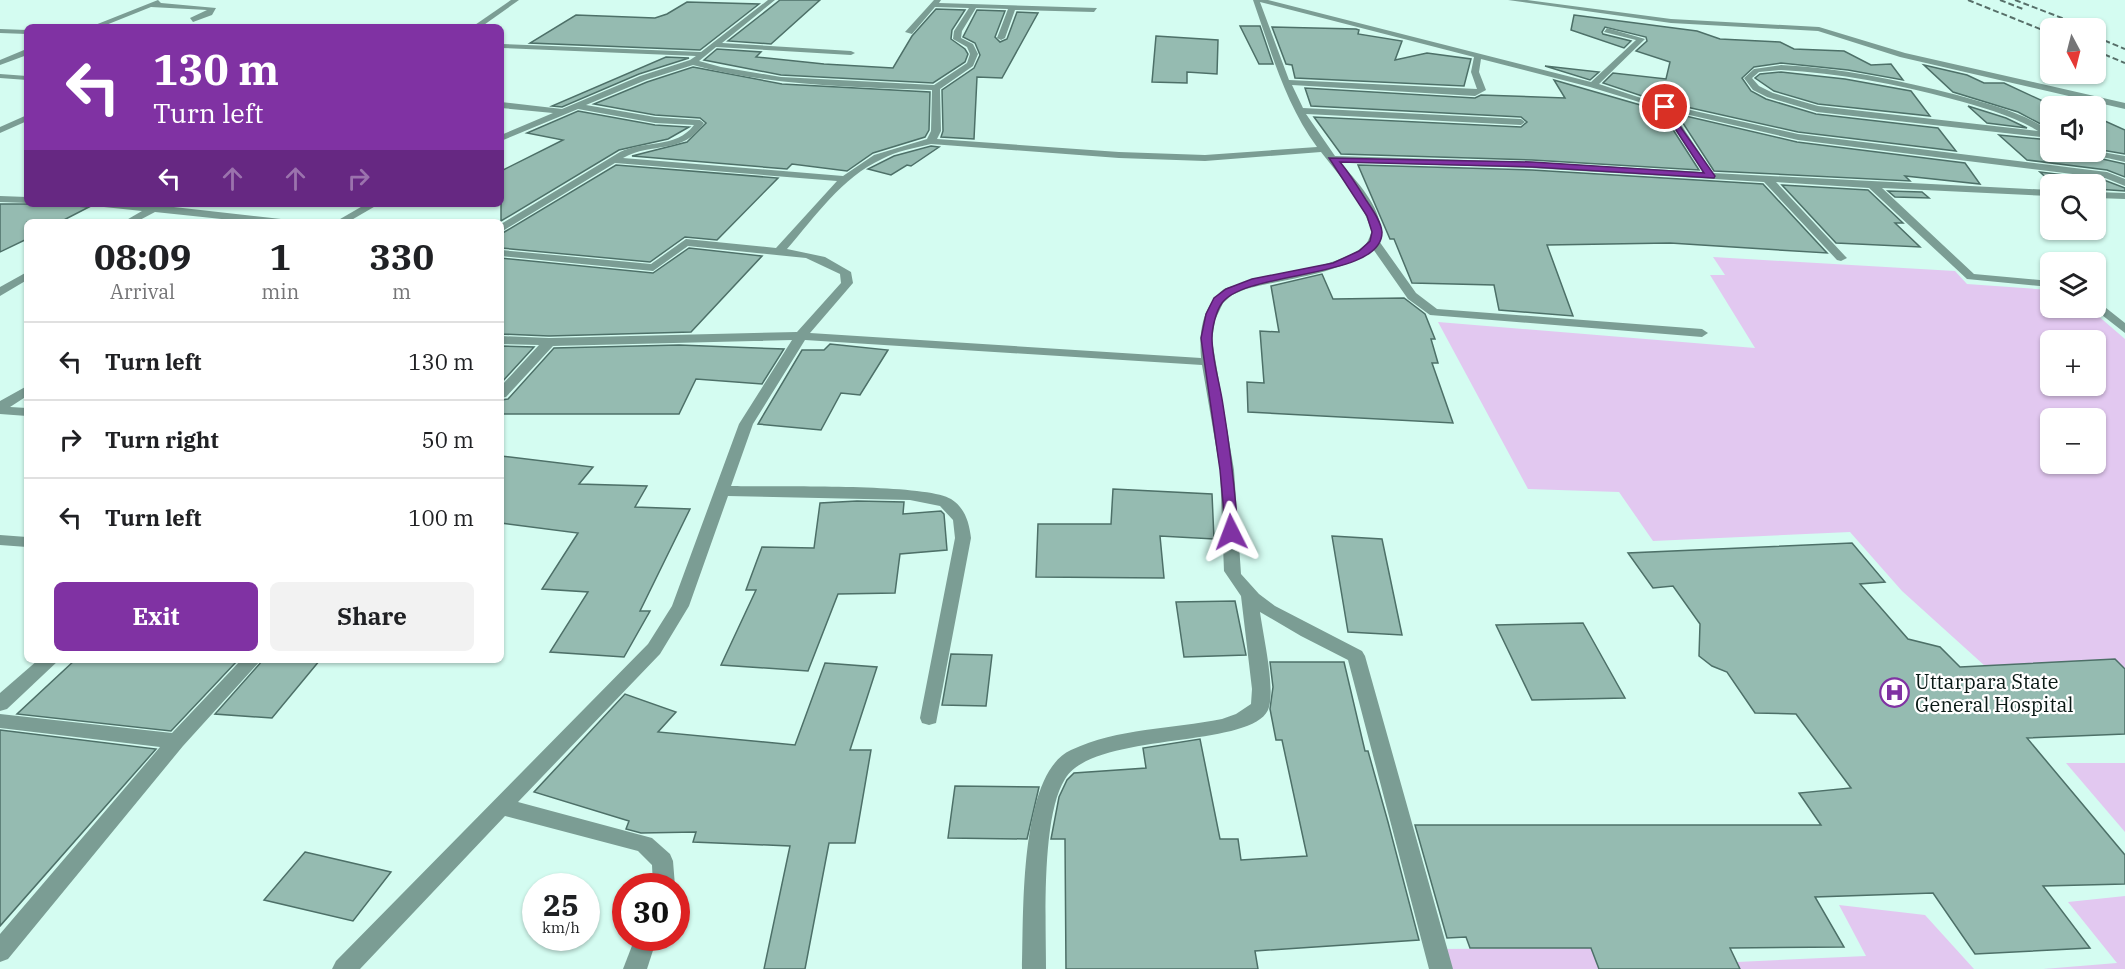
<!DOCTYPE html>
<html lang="en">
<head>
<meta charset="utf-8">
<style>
	body { margin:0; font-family:"IBM Plex Serif",serif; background:#f2f2f2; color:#202124; height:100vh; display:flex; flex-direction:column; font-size:22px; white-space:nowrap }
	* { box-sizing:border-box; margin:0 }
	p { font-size:20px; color:#757577 }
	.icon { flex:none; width:33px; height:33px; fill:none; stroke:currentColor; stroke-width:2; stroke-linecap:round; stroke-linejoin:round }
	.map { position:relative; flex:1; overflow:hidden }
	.sheet { position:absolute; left:24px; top:219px; width:480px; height:444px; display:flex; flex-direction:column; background:#fff; border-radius:9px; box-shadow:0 2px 4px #0004 }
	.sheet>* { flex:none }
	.hud { position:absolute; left:24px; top:24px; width:480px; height:183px; border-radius:9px; box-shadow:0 2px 4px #0004; background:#8032a3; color:#fff; overflow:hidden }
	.needle { width:39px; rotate:173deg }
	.tools { position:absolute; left:2040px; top:18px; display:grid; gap:12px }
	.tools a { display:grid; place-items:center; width:66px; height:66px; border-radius:9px; background:#fff; box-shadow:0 2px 4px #0004; font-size:30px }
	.speed { position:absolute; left:522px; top:873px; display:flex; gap:12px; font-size:30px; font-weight:700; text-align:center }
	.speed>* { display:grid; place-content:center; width:78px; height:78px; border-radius:50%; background:#fff; box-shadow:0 2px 4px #0004; line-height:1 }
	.speed small { font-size:15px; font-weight:400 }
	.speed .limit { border:9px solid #d22; background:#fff; color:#111 }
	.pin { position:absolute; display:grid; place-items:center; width:51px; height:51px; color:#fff; margin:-26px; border:3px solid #fff; border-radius:50%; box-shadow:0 2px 6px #0007 }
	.me { position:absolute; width:66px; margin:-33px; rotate:357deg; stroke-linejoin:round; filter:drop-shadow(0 0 4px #0008) }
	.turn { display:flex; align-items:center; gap:21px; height:126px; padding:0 30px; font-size:27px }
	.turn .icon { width:78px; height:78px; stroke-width:2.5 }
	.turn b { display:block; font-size:42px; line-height:51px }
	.lanes { display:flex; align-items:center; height:57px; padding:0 30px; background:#0003; justify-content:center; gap:30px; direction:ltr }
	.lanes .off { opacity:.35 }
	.eta { display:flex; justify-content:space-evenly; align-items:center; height:102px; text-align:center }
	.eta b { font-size:36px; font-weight:800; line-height:42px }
	.cta { display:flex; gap:12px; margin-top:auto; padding:12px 30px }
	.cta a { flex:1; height:69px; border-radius:9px; background:#8032a3; color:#fff; font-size:24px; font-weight:800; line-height:69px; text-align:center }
	.cta a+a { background:#f2f2f2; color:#202124 }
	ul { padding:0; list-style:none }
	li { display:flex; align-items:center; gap:18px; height:78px; padding:0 30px; border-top:2px solid #e0e0e0 }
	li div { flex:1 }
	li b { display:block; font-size:22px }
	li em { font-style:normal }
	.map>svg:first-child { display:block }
	.green { fill:#e2c8f0; fill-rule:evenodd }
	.building { fill:#95bbb1; stroke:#4d7068; stroke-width:1.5 }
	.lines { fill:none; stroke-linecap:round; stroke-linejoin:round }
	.minor { fill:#7b9d94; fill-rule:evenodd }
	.rail { stroke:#576f69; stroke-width:2; stroke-dasharray:6 3; stroke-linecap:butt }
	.route { fill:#8032a3; stroke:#53206a; stroke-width:1.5 }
	.labels { text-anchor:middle; stroke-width:4.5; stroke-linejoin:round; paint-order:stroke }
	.near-poi-label { font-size:20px; fill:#091814; stroke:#fff; text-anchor:start }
</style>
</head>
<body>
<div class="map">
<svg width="2125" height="969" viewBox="0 0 2125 969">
	<rect width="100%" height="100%" fill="#d4fcf1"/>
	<g class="green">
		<path d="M1713 257 1955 271 1967 284 2050 290V308H2089L2125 339V669L2114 659 1985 666 1902 591 1850 532 1653 541 1619 492 1528 489 1438 322 1755 348 1710 275H1725ZM2050 340H2096V386H2050ZM2050 418H2096V464H2050Z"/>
		<polygon points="2066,763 2125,763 2125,832"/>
		<polygon points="2125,896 2125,969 2043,969 2117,963 2068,902"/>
		<polygon points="1839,905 1925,915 1974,969 1740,969 1737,962 1866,956"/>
		<polygon points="1591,948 1599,969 1441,969 1435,949"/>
	</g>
	<g class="building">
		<polygon points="780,0 820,0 771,44 728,41"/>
		<polygon points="687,2 759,4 700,50 530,43 576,15 655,18 667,14"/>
		<polygon points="936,9 965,10 952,30 951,39 965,49 968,54 965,62 933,83 781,75 704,60 717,49 761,52 756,57 824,64 893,68 912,36"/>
		<polygon points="977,10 1005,11 995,37 1000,42 1007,39 1017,12 1038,13 1002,78 977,77 974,139 941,137 943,131 942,90 974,68 980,55 975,43 963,37"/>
		<polygon points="1574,15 1697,31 1720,39 1780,42 1794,49 1844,51 1871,65 1891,64 1903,80 1848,70 1781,63 1754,67 1742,78 1751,91 1766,99 1816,114 1938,128 1956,151 1798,132 1651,99 1603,83 1613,73 1666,79 1670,62 1636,51 1647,41 1646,37 1605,27 1602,32 1603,34 1631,41 1624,48 1571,30"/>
		<polygon points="1240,26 1260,26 1273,64 1259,64"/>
		<polygon points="1272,27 1356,29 1359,30 1358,34 1402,41 1395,60 1427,53 1471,59 1464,86 1295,78 1292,65 1286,64"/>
		<polygon points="1156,36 1218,40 1217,74 1187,72 1187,83 1152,82"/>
		<polygon points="666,57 689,58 639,74 562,107 552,106"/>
		<polygon points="1924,65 1967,75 1984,83 2004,83 2047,103 2066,103 2074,106 2050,106 2050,129 2018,112 1953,92"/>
		<polygon points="1545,66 1599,72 1590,80"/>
		<polygon points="693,67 782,84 930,92 929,130 925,137 873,153 847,171 792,164 787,169 632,156 687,142 706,123 700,118 655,115 594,104 647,82"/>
		<polygon points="1781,72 1845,79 1911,91 1930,116 1818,104 1774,91 1755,78 1760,74"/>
		<polygon points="1554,80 1661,111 1699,170 1532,160 1341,154 1314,117 1521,127 1527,122 1521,117 1311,106 1305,88 1475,98 1481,95 1565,98"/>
		<polygon points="1968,106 2006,118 2027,128 1987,123"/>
		<polygon points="578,111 655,125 689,127 668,139 619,150 501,221 501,171 563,140 527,133"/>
		<polygon points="1677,114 1797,142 1965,163 1980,184 1905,176 1910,181 1714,171"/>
		<polygon points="2096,117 2125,130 2125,154 2096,149"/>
		<polygon points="1999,135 2050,140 2050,152 2078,152 2080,154 2125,164 2125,177 2107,170 2027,160"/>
		<polygon points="931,146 939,147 911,166 907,165 891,175 868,169 894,156"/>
		<polygon points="616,165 778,178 717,240 685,237 650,262 501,248 501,234"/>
		<polygon points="1358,165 1532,170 1763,184 1827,253 1670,243 1547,245 1573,316 1499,310 1494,285 1412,283 1394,239 1390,239"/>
		<polygon points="2040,172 2104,180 2125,188 2125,191 2096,189 2096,184 2053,184"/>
		<polygon points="1782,185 1868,190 1903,223 1895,223 1920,247 1836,243"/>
		<polygon points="1888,191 1922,192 1929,198 1895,197"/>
		<polygon points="0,204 50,204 89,207 60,222 27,222 27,239 0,252"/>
		<polygon points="689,248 762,256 691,332 549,336 501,334 501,258 653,273"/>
		<polygon points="1322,274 1333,299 1404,298 1425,314 1435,339 1431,339 1438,363 1432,363 1453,423 1248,412 1247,382 1264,383 1260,331 1279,332 1271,286"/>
		<polygon points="830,344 888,350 860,395 841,393 821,430 758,424 802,350 824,350"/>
		<polygon points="679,345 784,349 762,384 696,379 679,414 501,414 501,400 508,399 554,348"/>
		<polygon points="501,346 534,347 501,383"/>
		<polygon points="501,456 593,467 579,484 647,486 635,507 690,509 640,611 650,611 624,657 550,652 588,592 542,589 578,533 501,523"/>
		<polygon points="1113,489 1212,494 1214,539 1160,536 1164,578 1036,577 1038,524 1111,524"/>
		<polygon points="857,501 904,502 903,514 941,511 944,514 947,550 900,554 895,593 838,594 808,671 721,665 756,590 746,590 762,547 814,548 820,503"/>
		<polygon points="1332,536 1382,539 1402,635 1348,632"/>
		<polygon points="1852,543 1885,582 1860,584 1908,639 1940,647 1960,667 2115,659 2125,669 2125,734 2027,738 2125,855 2125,884 2043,886 2090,948 1975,954 1933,893 1815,897 1844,947 1730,948 1740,969 1599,969 1591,948 1470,948 1466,937 1447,938 1415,825 1821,825 1799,793 1851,788 1796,714 1755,713 1727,672 1712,666 1699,656 1700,624 1673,586 1653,588 1628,553"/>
		<polygon points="1235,601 1246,655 1184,657 1176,602"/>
		<polygon points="1583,623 1625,698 1532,700 1496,625"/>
		<polygon points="951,654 992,655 986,706 942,705"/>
		<polygon points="75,660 238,660 171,731 17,714"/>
		<polygon points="263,660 320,660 272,718 215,714"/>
		<polygon points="1270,662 1344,662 1365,751 1368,751 1388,822 1419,940 1255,951 1258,969 1066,969 1065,839 1051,839 1059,797 1067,780 1074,773 1146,768 1143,748 1200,739 1220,839 1238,839 1241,860 1307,856 1282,740 1276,740 1270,709 1273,687"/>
		<polygon points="825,663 877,667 850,750 871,750 855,843 829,843 805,969 764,969 790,846 693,842 696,832 641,833 626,829 629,821 534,792 625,694 676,712 658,732 795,745"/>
		<polygon points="0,730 156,749 0,926"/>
		<polygon points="955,786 1039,787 1027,839 948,838"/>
		<polygon points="305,852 391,872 353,921 264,900"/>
	</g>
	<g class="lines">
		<g class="minor">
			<polygon points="158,0 161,3 216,8 212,15 193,22 190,18 207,10 151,7 101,27 90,27"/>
			<polygon points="511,0 519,0 481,27 472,27"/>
			<path d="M768 0H775L722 43 851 51 855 53 851 55 716 47 699 61 721 67 781 77 934 85 967 63 970 54 967 47 953 39 954 31 969 8 935 7 912 34 905 32 934 0H941L939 3 1097 8 1094 12 1015 10 1005 38 1001 40 997 38 1008 9 976 8 962 31 961 38 973 44 978 54 973 66 940 89 941 131 937 139 1119 152 1205 155 1317 147C1285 103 1271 51 1253 0H1268L1591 82 1636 40 1604 32 1607 28 1645 39 1599 84 1650 101 1798 134 2107 172 2125 179V186L2105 178 1798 140 1672 111 1713 173 2050 190V196L1882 188 1974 274 2050 281V287L1967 279 1869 188 1776 182 1845 256 1847 258 1841 261 1837 260 1764 182 1532 168 1340 162C1357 182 1388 213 1379 241L1416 293 1437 309 1702 329 1708 333 1702 337 1430 315 1408 299 1373 249C1338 275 1288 278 1246 289L1232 295 1223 303 1215 320 1212 340 1234 470 1241 574 1259 594 1275 606 1362 651 1365 656 1453 969H1429L1348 660 1301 636 1260 612C1263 635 1275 686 1269 707 1258 750 1094 730 1065 779 1041 817 1046 923 1046 969H1022C1024 918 1018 774 1071 750 1118 728 1172 729 1222 719L1236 714 1251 704 1252 689 1241 596 1224 571 1220 470 1202 365 805 340 753 424 731 486C769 487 926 483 951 499 965 508 969 522 971 538L936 723 929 725 922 723 920 718 955 538 953 520 940 506 910 500 728 496 689 606 660 654 518 802 652 838 670 854 673 861 675 886H653L652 865 638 851 505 816 360 969H332L336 961 648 644 672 606 739 424 792 340 553 346 506 397 501 398V386L539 345 501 344V336L549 338 797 332 841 283 840 274 806 258 688 246 653 271 501 256V250L651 264 686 239 776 248 837 181 615 163 501 232V224L620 152C644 140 676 149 694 125L655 123 578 109 501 141V135L553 113 501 108V102L562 109 640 76 690 60 696 56 501 48V44L701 52ZM1260 2 1474 57 1471 72 1477 89 1289 80ZM1481 59 1590 87 1662 109 1703 172 1532 162 1335 156 1306 114 1521 125 1525 122 1521 119 1303 108 1292 85 1475 96 1486 90 1479 72ZM693 65C771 86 852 87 932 90L931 131 927 139 874 155 843 176 623 158C653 141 682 156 704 123L700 120 655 117 586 105 646 80ZM931 144 1119 158 1205 161 1321 152 1359 200 1372 231C1370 235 1369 240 1366 244 1340 270 1260 275 1224 289 1202 307 1199 331 1201 358L810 333 853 283 851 272 825 257 787 249C815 217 842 177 882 159 897 151 914 148 931 144Z"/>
			<polygon points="1508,0 1527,0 1671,19 1819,27 1905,53 2125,103 2125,109 1900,57 1818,31 1671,23"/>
			<polygon points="0,29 27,30 27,34 0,33"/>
			<polygon points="24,50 27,50 27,55 0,65 0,60"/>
			<path d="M1781 65C1840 68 1899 80 1957 95 1989 104 2022 112 2050 131V138L1817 112 1767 97 1753 90 1744 78 1754 69ZM1781 70C1839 73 1896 84 1952 99 1981 107 2012 115 2038 131L1818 106 1773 93 1759 86 1752 78 1759 72Z"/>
			<polygon points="0,74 27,76 27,80 0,78"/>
			<polygon points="27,115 27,121 0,133 0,127"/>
			<polygon points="2096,151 2125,156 2125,162 2080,152"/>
			<polygon points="2096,192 2125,193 2125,199 2096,198"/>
			<polygon points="0,196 27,197 27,203 0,202"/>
			<polygon points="99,204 156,205 281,219 286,222 250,222 155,212 136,222 123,222 142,211 104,207"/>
			<polygon points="366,204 379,204 348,222 335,222"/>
			<polygon points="27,272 27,280 0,296 0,287"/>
			<polygon points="2096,300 2125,323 2125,333 2093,308 2096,308"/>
			<polygon points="27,386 27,396 10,407 27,408 27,416 0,414 0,401"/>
			<polygon points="0,535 27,537 27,547 0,545"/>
			<polygon points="38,660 59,660 7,709 0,711 0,693"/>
			<polygon points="241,660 261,660 183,746 8,959 0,962 0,934 160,747 0,728 0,714 172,733"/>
			<polygon points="635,938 657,938 647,969 623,969"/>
		</g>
		<g class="rail">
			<polyline points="1968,0 2050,33"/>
			<polyline points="2000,0 2023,9"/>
			<polyline points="2015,0 2088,28"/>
			<polyline points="2096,37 2125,49"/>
			<polyline points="2096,51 2125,63"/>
		</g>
	</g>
	<path class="route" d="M1665 105 1715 176 1714 178 1532 167 1340 162C1350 174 1358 187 1366 200 1372 209 1381 221 1382 232 1383 279 1246 270 1222 303 1216 311 1212 328 1212 338 1212 359 1220 384 1223 405 1230 448 1235 489 1238 532L1236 535H1226L1220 470 1201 338 1206 314 1214 298 1226 289 1252 279 1333 263 1359 251 1370 241 1372 232 1367 216 1329 158 1532 162 1704 173 1661 107Z"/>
	<defs>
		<symbol id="hospital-ring" viewBox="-11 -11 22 22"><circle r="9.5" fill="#fff" stroke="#8032a3" stroke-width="1.5"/><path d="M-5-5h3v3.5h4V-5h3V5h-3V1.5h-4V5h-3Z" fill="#8032a3"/></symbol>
	</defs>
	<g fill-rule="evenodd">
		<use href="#hospital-ring" x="1878" y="676" width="33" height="33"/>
	</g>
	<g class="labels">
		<g class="near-poi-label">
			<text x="1915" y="689">Uttarpara State<tspan x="1915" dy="23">General Hospital</tspan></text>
		</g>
	</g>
</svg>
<div class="tools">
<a><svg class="needle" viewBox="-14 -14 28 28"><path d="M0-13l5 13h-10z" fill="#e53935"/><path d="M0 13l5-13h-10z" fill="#757577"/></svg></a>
<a><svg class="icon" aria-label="sound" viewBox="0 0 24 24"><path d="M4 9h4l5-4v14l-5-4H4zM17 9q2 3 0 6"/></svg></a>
<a><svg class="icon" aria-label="search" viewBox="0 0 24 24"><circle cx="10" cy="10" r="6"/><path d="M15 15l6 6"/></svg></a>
<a><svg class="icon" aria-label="layers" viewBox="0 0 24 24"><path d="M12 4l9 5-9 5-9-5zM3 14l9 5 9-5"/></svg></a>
<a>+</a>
<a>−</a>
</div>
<div class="speed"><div>25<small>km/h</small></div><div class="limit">30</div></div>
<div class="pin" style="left:1665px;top:107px;background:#d93025"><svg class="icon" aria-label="arrive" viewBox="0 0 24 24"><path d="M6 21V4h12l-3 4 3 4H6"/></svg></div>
<svg class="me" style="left:1231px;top:532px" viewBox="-20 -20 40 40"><path d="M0-17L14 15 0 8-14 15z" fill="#8032a3" stroke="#fff" stroke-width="4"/></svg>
<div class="hud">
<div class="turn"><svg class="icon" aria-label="left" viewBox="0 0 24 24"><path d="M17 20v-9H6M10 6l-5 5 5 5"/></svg><div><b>130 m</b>Turn left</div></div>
<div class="lanes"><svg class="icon" aria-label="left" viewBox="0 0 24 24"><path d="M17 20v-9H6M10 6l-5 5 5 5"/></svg><svg class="icon off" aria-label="ahead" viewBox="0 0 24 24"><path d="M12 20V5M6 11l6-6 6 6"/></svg><svg class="icon off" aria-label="ahead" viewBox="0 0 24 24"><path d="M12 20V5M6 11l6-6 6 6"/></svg><svg class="icon off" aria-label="right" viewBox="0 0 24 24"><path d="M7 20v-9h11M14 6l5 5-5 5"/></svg></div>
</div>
<section class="sheet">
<div class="eta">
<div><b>08:09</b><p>Arrival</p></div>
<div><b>1</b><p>min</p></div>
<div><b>330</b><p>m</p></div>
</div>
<ul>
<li><svg class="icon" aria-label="left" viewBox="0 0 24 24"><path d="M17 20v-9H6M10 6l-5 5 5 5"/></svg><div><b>Turn left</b></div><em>130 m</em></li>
<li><svg class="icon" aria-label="right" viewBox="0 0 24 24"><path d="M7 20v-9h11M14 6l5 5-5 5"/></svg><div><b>Turn right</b></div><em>50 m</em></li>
<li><svg class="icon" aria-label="left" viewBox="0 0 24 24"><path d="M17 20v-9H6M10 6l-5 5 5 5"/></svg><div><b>Turn left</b></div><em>100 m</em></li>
</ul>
<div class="cta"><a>Exit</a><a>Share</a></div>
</section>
</div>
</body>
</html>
